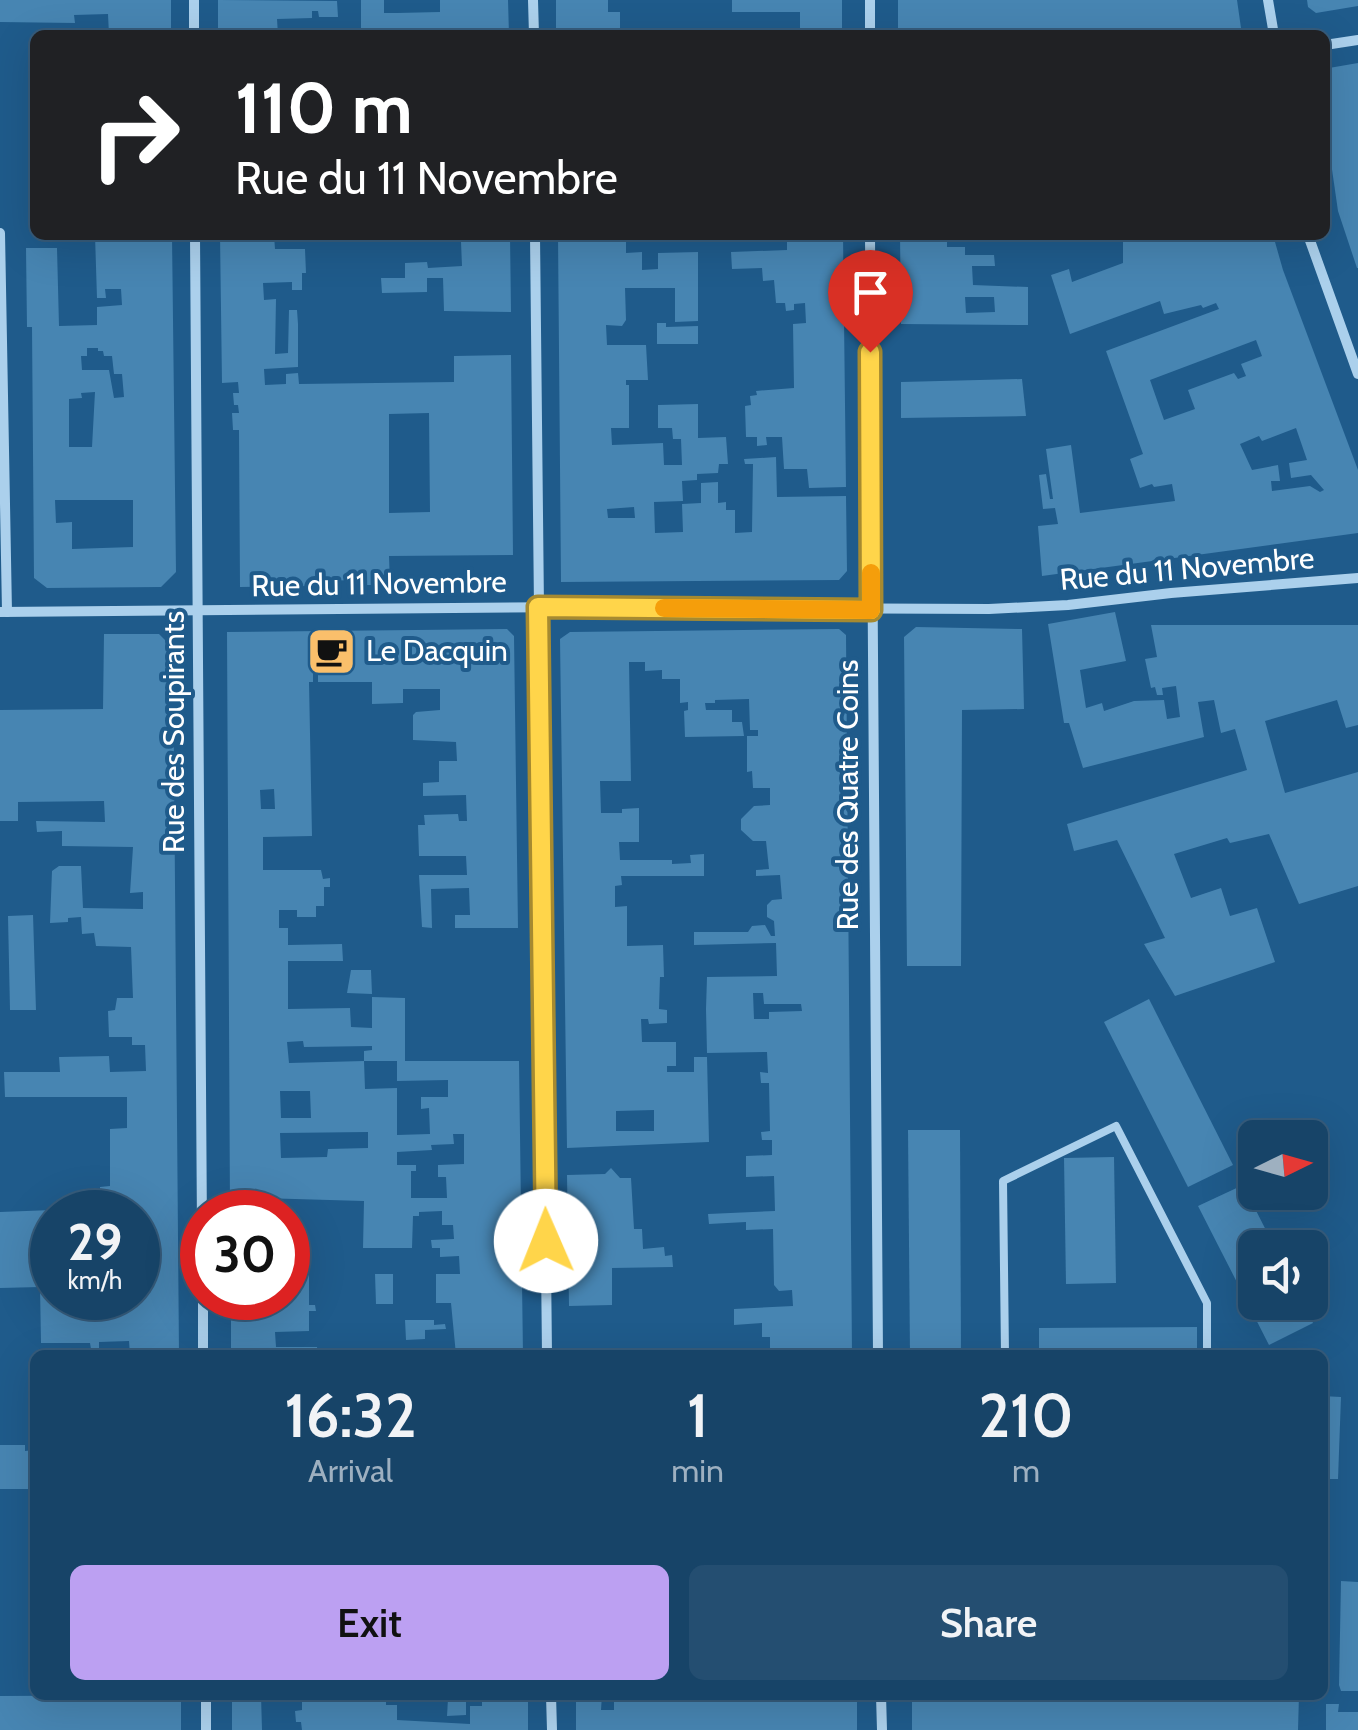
<!DOCTYPE html>
<html lang="en">
<head>
<meta charset="utf-8">
<style>
	body { margin:0; font-family:Cabin,sans-serif; background:#244e71; color:#f1f3f6; height:100vh; display:flex; flex-direction:column; font-size:38px; white-space:nowrap }
	* { box-sizing:border-box; margin:0 }
	p { font-size:32px; color:#9eb0c0 }
	.icon { flex:none; width:55px; height:55px; fill:none; stroke:currentColor; stroke-width:2; stroke-linecap:round; stroke-linejoin:round }
	.map { position:relative; flex:1; overflow:hidden }
	.panel { position:absolute; left:30px; top:1350px; width:1298px; height:350px; display:flex; flex-direction:column; background:#174468; border-radius:15px; box-shadow:0 10px 40px #0002,0 0 0 2px #365c7c }
	.panel>* { flex:none }
	.banner { position:absolute; left:30px; top:30px; width:1300px; height:210px; border-radius:15px; box-shadow:0 10px 40px #0002,0 0 0 2px #365c7c; background:#202124; color:#fff; overflow:hidden }
	.needle { width:65px; rotate:85deg }
	.buttons { position:absolute; left:1238px; top:1120px; display:grid; gap:20px }
	.buttons a { display:grid; place-items:center; width:90px; height:90px; border-radius:15px; background:#174468; box-shadow:0 10px 40px #0002,0 0 0 2px #365c7c; font-size:50px }
	.speed { position:absolute; left:30px; top:1190px; display:flex; gap:20px; font-size:50px; font-weight:700; text-align:center }
	.speed>* { display:grid; place-content:center; width:130px; height:130px; border-radius:50%; background:#174468; box-shadow:0 10px 40px #0002,0 0 0 2px #365c7c; line-height:1 }
	.speed small { font-size:25px; font-weight:400 }
	.speed .limit { border:15px solid #d22; background:#fff; color:#111 }
	.pin { position:absolute; display:grid; place-items:center; width:85px; height:85px; color:#fff; margin:-102px -42px; border-radius:50% 50% 50% 0; rotate:-45deg; box-shadow:0 0 10px #0007 }
	.pin .icon { rotate:45deg }
	.me { position:absolute; width:110px; margin:-55px; rotate:359deg; stroke-linejoin:round; filter:drop-shadow(0 0 8px #0008) }
	.turn { display:flex; align-items:center; gap:35px; height:210px; padding:0 40px; font-size:45px }
	.turn .icon { width:130px; height:130px; stroke-width:2.5 }
	.turn b { display:block; font-size:70px; line-height:85px }
	.eta { display:flex; justify-content:space-evenly; align-items:center; height:170px; text-align:center }
	.eta b { font-size:60px; font-weight:600; line-height:70px }
	.button { display:flex; gap:20px; margin-top:auto; padding:20px 40px }
	.button a { flex:1; height:115px; border-radius:15px; background:#bca0f2; color:#111; font-size:40px; font-weight:600; line-height:115px; text-align:center }
	.button a+a { background:#244e71; color:#f1f3f6 }
	.map>svg:first-child { display:block }
	.building { fill:#4785b2; fill-rule:evenodd }
	.lines { fill:none; stroke-linecap:round; stroke-linejoin:round }
	.service { stroke:#abd0ec; stroke-width:8 }
	.minor { stroke:#abd0ec; stroke-width:10 }
	.route-casing { stroke:#a68a30; stroke-width:25 }
	.route { stroke:#ffd54a; stroke-width:18 }
	.slow { stroke:#f59e0b; stroke-width:18 }
	.labels { text-anchor:middle; stroke-width:8; stroke-linejoin:round; paint-order:stroke }
	.street-label { font-size:30px; fill:#fff; stroke:#1f5b8b }
	.poi-label { font-size:30px; fill:#fff; stroke:#1f5b8b; text-anchor:start }
</style>
</head>
<body>
<div class="map">
<svg width="1358" height="1730" viewBox="0 0 1358 1730">
	<rect width="100%" height="100%" fill="#1f5b8b"/>
	<g class="building">
		<polygon points="0,0 171,0 171,35 109,35 108,14 74,15 75,23 0,22"/>
		<polygon points="218,0 337,1 338,17 319,17 318,11 312,11 312,18 277,19 278,35 218,35"/>
		<polygon points="361,0 384,0 384,13 397,13 440,12 440,0 508,0 509,35 361,35"/>
		<polygon points="556,0 608,0 608,12 620,12 620,35 556,35"/>
		<polygon points="732,0 842,0 842,35 800,35 800,12 732,12"/>
		<polygon points="898,0 1237,0 1242,35 898,35"/>
		<polygon points="1307,0 1358,0 1358,6 1316,13 1308,7"/>
		<polygon points="1358,63 1358,268 1357,268 1338,211 1325,121 1325,73 1329,68"/>
		<path d="M95 235H172L176 572 161 587 47 588 34 578 32 327H27L26 248H57L59 326 97 325V307L122 305 121 289H105L106 298H97ZM87 348H98V351H103L104 356H112L114 374H122L124 397 114 398 109 370H82L81 356H87ZM95 392 92 447H69V399L82 398 81 393ZM55 500H133V547L72 549V522L56 523Z"/>
		<path d="M220 235H274L275 249H305L306 273H302V290H292V282L263 283 264 300 276 299 275 354 288 353 289 310H297L298 324V367L264 369 265 385 286 384V374L298 373 299 384 454 382V356L511 355 513 555 389 556 390 585H360L359 580 315 581V586L240 587 239 430H233L232 413H239L238 405H234L233 393H239L238 382 222 383ZM429 413 430 512 389 513V414Z"/>
		<polygon points="422,235 510,235 511,312 444,311 443,278 427,278 427,292 382,293 381,278 405,278 405,263 427,262 428,268 462,266 461,242 422,242"/>
		<path d="M558 235H626V253L642 252V270L658 269V253L698 252V321L675 322V288H625L626 320 622 326 606 325 607 345H646L648 380H626V385H629V428H611L612 445 663 443 664 465H682L681 439H673L672 428H658V405L698 404V438L726 437 728 464H719L718 473 697 474V480L682 481 683 501 654 502 655 533 683 532 682 504 701 503V483L718 482V503L726 502V510H735V533L752 532 753 464H745L744 459 776 457 777 497 846 496 847 571 839 580 561 582ZM634 507 635 518H608L607 509Z"/>
		<polygon points="787,235 843,235 846,487 809,488 807,469 784,469 782,437 766,437 767,445 757,446 757,437 746,437 745,406 751,405 750,396 757,395 756,391 794,388 793,324 806,323 805,303 794,304 794,310 786,311 785,303 776,303 774,280 763,281 762,268 732,269 731,252 787,250"/>
		<path d="M900 235H947V247H965V255H994L995 266H972L973 285 1028 287V325L901 324ZM965 297H994L995 312 966 313Z"/>
		<path d="M1123 235H1273L1283 270 1358 470V533L1042 576 1038 526 1058 524 1055 508 1043 509 1039 475 1046 474 1050 499H1053L1046 449 1071 445 1080 513 1175 501 1172 484 1154 487 1152 484 1140 488 1130 459 1143 454 1106 351 1219 309 1216 303 1203 308 1201 305 1164 314 1160 301 1070 334 1051 275 1069 269 1072 282 1123 263ZM1256 340 1262 356 1241 364 1246 376 1238 379 1234 373 1188 390 1195 409 1164 420 1150 380ZM1296 428 1307 460 1289 463 1291 478 1311 475 1324 490 1320 492 1310 486 1272 491 1271 481H1280L1278 465 1252 470 1240 444 1259 436 1262 441Z"/>
		<polygon points="657,323 666,323 666,327 698,326 698,344 657,344"/>
		<polygon points="1022,379 1026,416 901,418 901,382"/>
		<polygon points="1115,612 1126,661 1080,670 1086,708 1102,703 1104,711 1134,701 1164,700 1167,719 1180,717 1176,686 1162,688 1163,695 1157,695 1155,687 1151,688 1145,659 1157,657 1151,625 1358,625 1358,725 1346,728 1337,700 1265,721 1285,793 1358,772 1358,886 1299,904 1269,834 1230,843 1227,838 1174,854 1191,898 1221,888 1230,916 1257,908 1275,962 1175,996 1144,944 1165,938 1117,840 1074,851 1067,824 1247,770 1235,729 1221,733 1214,700 1198,702 1204,737 1083,768 1069,723 1064,723 1048,624"/>
		<polygon points="916,627 1022,629 1024,709 962,710 961,966 907,966 904,637"/>
		<path d="M507 629 514 636 518 928H455V915H470L469 888 431 889 432 928 422 927 419 875H467L466 856H419L418 825H425L424 815 458 814 459 821H467L466 795 423 796V783L439 782V761H457L456 742 413 740V715L416 712 440 710V689H403V703L372 704V682H318V674H325L324 657H313V682H309L312 836 263 837V870H321L323 879 330 878V887H324V906H316V917H297V910H279V928H288V945L342 944 343 961H288V1009L350 1008 351 1027 372 1028V997L405 998V1061H519L523 1355H456L451 1303H436V1274H460L459 1256 440 1257V1248H432L431 1240 454 1239 453 1225H442V1211L419 1212V1216H413L412 1248H363L364 1201 260 1198 261 1212H230L227 632ZM274 789 275 809H261L260 790ZM303 1041 304 1047 372 1046V1050L364 1051V1061H397V1081L448 1080V1097H421V1109L429 1108 430 1134 397 1135V1088L365 1089 364 1061 289 1063 287 1042ZM280 1091H310L311 1118H281ZM368 1132V1148L328 1149 327 1157 281 1158 280 1133ZM453 1134H464V1164L438 1165V1177H446L447 1198H411V1171H416V1165H397V1152L432 1150 431 1145 454 1144Z"/>
		<path d="M839 629 846 635 852 1355H770V1337H762V1323L734 1325V1309L793 1306 792 1290 779 1291 774 1285 773 1229 746 1230V1222L709 1224 708 1214 775 1211 774 1176 746 1177V1156L772 1155V1140H762L761 1132 770 1131 769 1083H761L760 1072 768 1073 767 1052 707 1053 706 1009 707 977 777 976 776 943 694 945V932H748L752 926 765 925 771 936H775L774 921 767 917V905L772 900 782 899 780 875 756 876V870L769 869 766 841H753L741 830V819L754 806 770 805V788H753L752 771 747 772V736H758V730H750L749 699 715 700V703H705L706 710H732V722H742L744 736 685 737 684 711 688 710V702L680 703V679H662V670L645 671V662H629L631 781H600L601 813H622V809L639 808V842H619L620 860H672V864L691 863 690 855 704 854V876H621L622 885 615 886V907L627 906V946L663 945 664 977H660L659 1009 667 1010V1023L649 1024 648 1019H641L642 1042H676V1066H667V1072H694V1057H707L709 1142 567 1148 560 639 570 632ZM753 993H763L764 1004H801L802 1011 769 1012V1019H754ZM654 1110V1131H616V1111Z"/>
		<polygon points="104,634 159,634 173,648 179,1355 130,1355 129,1341 99,1342 99,1348 91,1349 90,1343 41,1343 40,1287 0,1288 0,1212 52,1210 52,1298 138,1298 138,1212 100,1212 100,1187 110,1186 110,1129 127,1128 127,1097 5,1097 4,1072 60,1072 59,1057 109,1056 110,1072 146,1071 145,1045 132,1045 132,1037 109,1037 108,1011 115,1010 117,998 133,998 131,947 96,946 94,933 82,934 81,917 68,918 68,922 50,923 52,871 59,866 81,866 83,908 143,909 143,892 130,893 133,847 62,846 62,831 37,832 36,821 105,822 104,801 18,802 18,821 0,821 0,710 103,709"/>
		<polygon points="33,915 36,1010 10,1010 8,916"/>
		<polygon points="351,970 371,970 372,994 347,993"/>
		<polygon points="1149,999 1233,1165 1188,1187 1104,1022"/>
		<polygon points="908,1130 960,1130 961,1355 910,1355"/>
		<polygon points="1114,1157 1116,1283 1066,1284 1064,1158"/>
		<polygon points="611,1168 620,1178 631,1178 634,1229 642,1229 643,1249 664,1247 665,1256 672,1255 673,1267 612,1268 612,1305 569,1306 567,1175 605,1174"/>
		<polygon points="1243,1185 1275,1248 1255,1248 1255,1302 1303,1302 1313,1323 1269,1345 1198,1206"/>
		<polygon points="288,1249 309,1249 309,1305 315,1305 316,1311 309,1311 309,1331 275,1332 276,1347 317,1347 318,1355 231,1355 231,1298 288,1298"/>
		<polygon points="375,1274 393,1274 393,1304 376,1304"/>
		<polygon points="405,1320 434,1320 434,1325 445,1324 446,1329 425,1330 425,1339 406,1340"/>
		<polygon points="1197,1327 1197,1355 1039,1355 1039,1328"/>
		<polygon points="1322,1396 1341,1397 1338,1479 1322,1479"/>
		<polygon points="0,1445 25,1445 25,1451 35,1450 35,1489 0,1489"/>
		<polygon points="1341,1581 1358,1582 1358,1691 1341,1691 1339,1685"/>
		<polygon points="181,1695 181,1730 0,1730 0,1696"/>
		<polygon points="232,1695 261,1695 262,1730 232,1730"/>
		<polygon points="302,1695 386,1695 386,1705 397,1705 397,1720 470,1724 470,1706 482,1706 482,1695 528,1695 528,1730 302,1730 301,1722 296,1722 295,1711 302,1710"/>
		<polygon points="576,1695 602,1695 601,1710 614,1710 614,1695 754,1695 754,1699 779,1699 779,1695 857,1695 857,1730 576,1730"/>
		<polygon points="912,1695 1299,1695 1298,1730 912,1730"/>
		<polygon points="466,1698 466,1715 447,1716 448,1699"/>
		<polygon points="1326,1704 1339,1704 1338,1712 1358,1712 1358,1730 1326,1730"/>
	</g>
	<g class="lines">
		<polyline class="service" points="1005,1355 1003,1181 1116,1126 1207,1303 1207,1355"/>
		<g class="minor">
			<polyline points="194,0 194,35"/>
			<polyline points="533,0 534,35"/>
			<polyline points="870,0 870,35"/>
			<polyline points="1268,0 1274,35"/>
			<polyline points="1325,45 1358,40"/>
			<polyline points="0,233 7,612"/>
			<polyline points="195,235 202,1229"/>
			<polyline points="535,235 547,1355"/>
			<polyline points="870,235 878,1355"/>
			<polyline points="1308,235 1358,374"/>
			<polyline points="0,612 578,607 989,609 1068,605 1171,593 1358,578"/>
			<polyline points="203,1298 203,1355"/>
			<polyline points="206,1695 206,1730"/>
			<polyline points="551,1695 552,1730"/>
			<polyline points="881,1695 882,1730"/>
		</g>
	</g>
	<g class="lines">
		<defs>
			<polyline id="route" points="546,1241 538,607 871,610 870,352"/>
		</defs>
		<use href="#route" class="route-casing"/>
		<use href="#route" class="route"/>
		<polyline class="slow" points="664,608 871,610 871,573"/>
	</g>
	<defs>
		<symbol id="cafe-square" viewBox="-11 -11 22 22"><rect x="-9" y="-9" width="18" height="18" rx="4" fill="#fabf6b" stroke="#1f5b8b"/><path d="M-5.5-4.5H6V0H3Q3 3.5 0 3.5H-2.5Q-5.5 3.5-5.5 0ZM3-3.2v2h1.7v-2ZM-6 4.5H4V6H-6Z" fill="#111"/></symbol>
	</defs>
	<g fill-rule="evenodd">
		<use href="#cafe-square" x="304" y="624" width="55" height="55"/>
	</g>
	<g class="labels">
		<g class="street-label">
			<text transform="translate(1187 569) rotate(-5)" y="10">Rue du 11 Novembre</text>
			<text transform="translate(379 584) rotate(-1)" y="10">Rue du 11 Novembre</text>
			<text transform="translate(174 732) rotate(-90)" y="10">Rue des Soupirants</text>
			<text transform="translate(848 795) rotate(-90)" y="10">Rue des Quatre Coins</text>
		</g>
		<g class="poi-label">
			<text x="366" y="661">Le Dacquin</text>
		</g>
	</g>
</svg>
<div class="buttons">
<a><svg class="needle" viewBox="-14 -14 28 28"><path d="M0-13l5 13h-10z" fill="#e53935"/><path d="M0 13l5-13h-10z" fill="#9eb0c0"/></svg></a>
<a><svg class="icon" aria-label="sound" viewBox="0 0 24 24"><path d="M4 9h4l5-4v14l-5-4H4zM17 9q2 3 0 6"/></svg></a>
</div>
<div class="speed"><div>29<small>km/h</small></div><div class="limit">30</div></div>
<div class="pin" style="left:870px;top:352px;background:#d93025"><svg class="icon" aria-label="arrive" viewBox="0 0 24 24"><path d="M6 21V4h12l-3 4 3 4H6"/></svg></div>
<svg class="me" style="left:546px;top:1241px" viewBox="-20 -20 40 40"><circle r="19" fill="#fff"/><path d="M0-13L10 11 0 6-10 11z" fill="#ffd54a"/></svg>
<div class="banner">
<div class="turn"><svg class="icon" aria-label="right" viewBox="0 0 24 24"><path d="M7 20v-9h11M14 6l5 5-5 5"/></svg><div><b>110 m</b>Rue du 11 Novembre</div></div>
</div>
<section class="panel">
<div class="eta">
<div><b>16:32</b><p>Arrival</p></div>
<div><b>1</b><p>min</p></div>
<div><b>210</b><p>m</p></div>
</div>
<div class="button"><a>Exit</a><a>Share</a></div>
</section>
</div>
</body>
</html>
